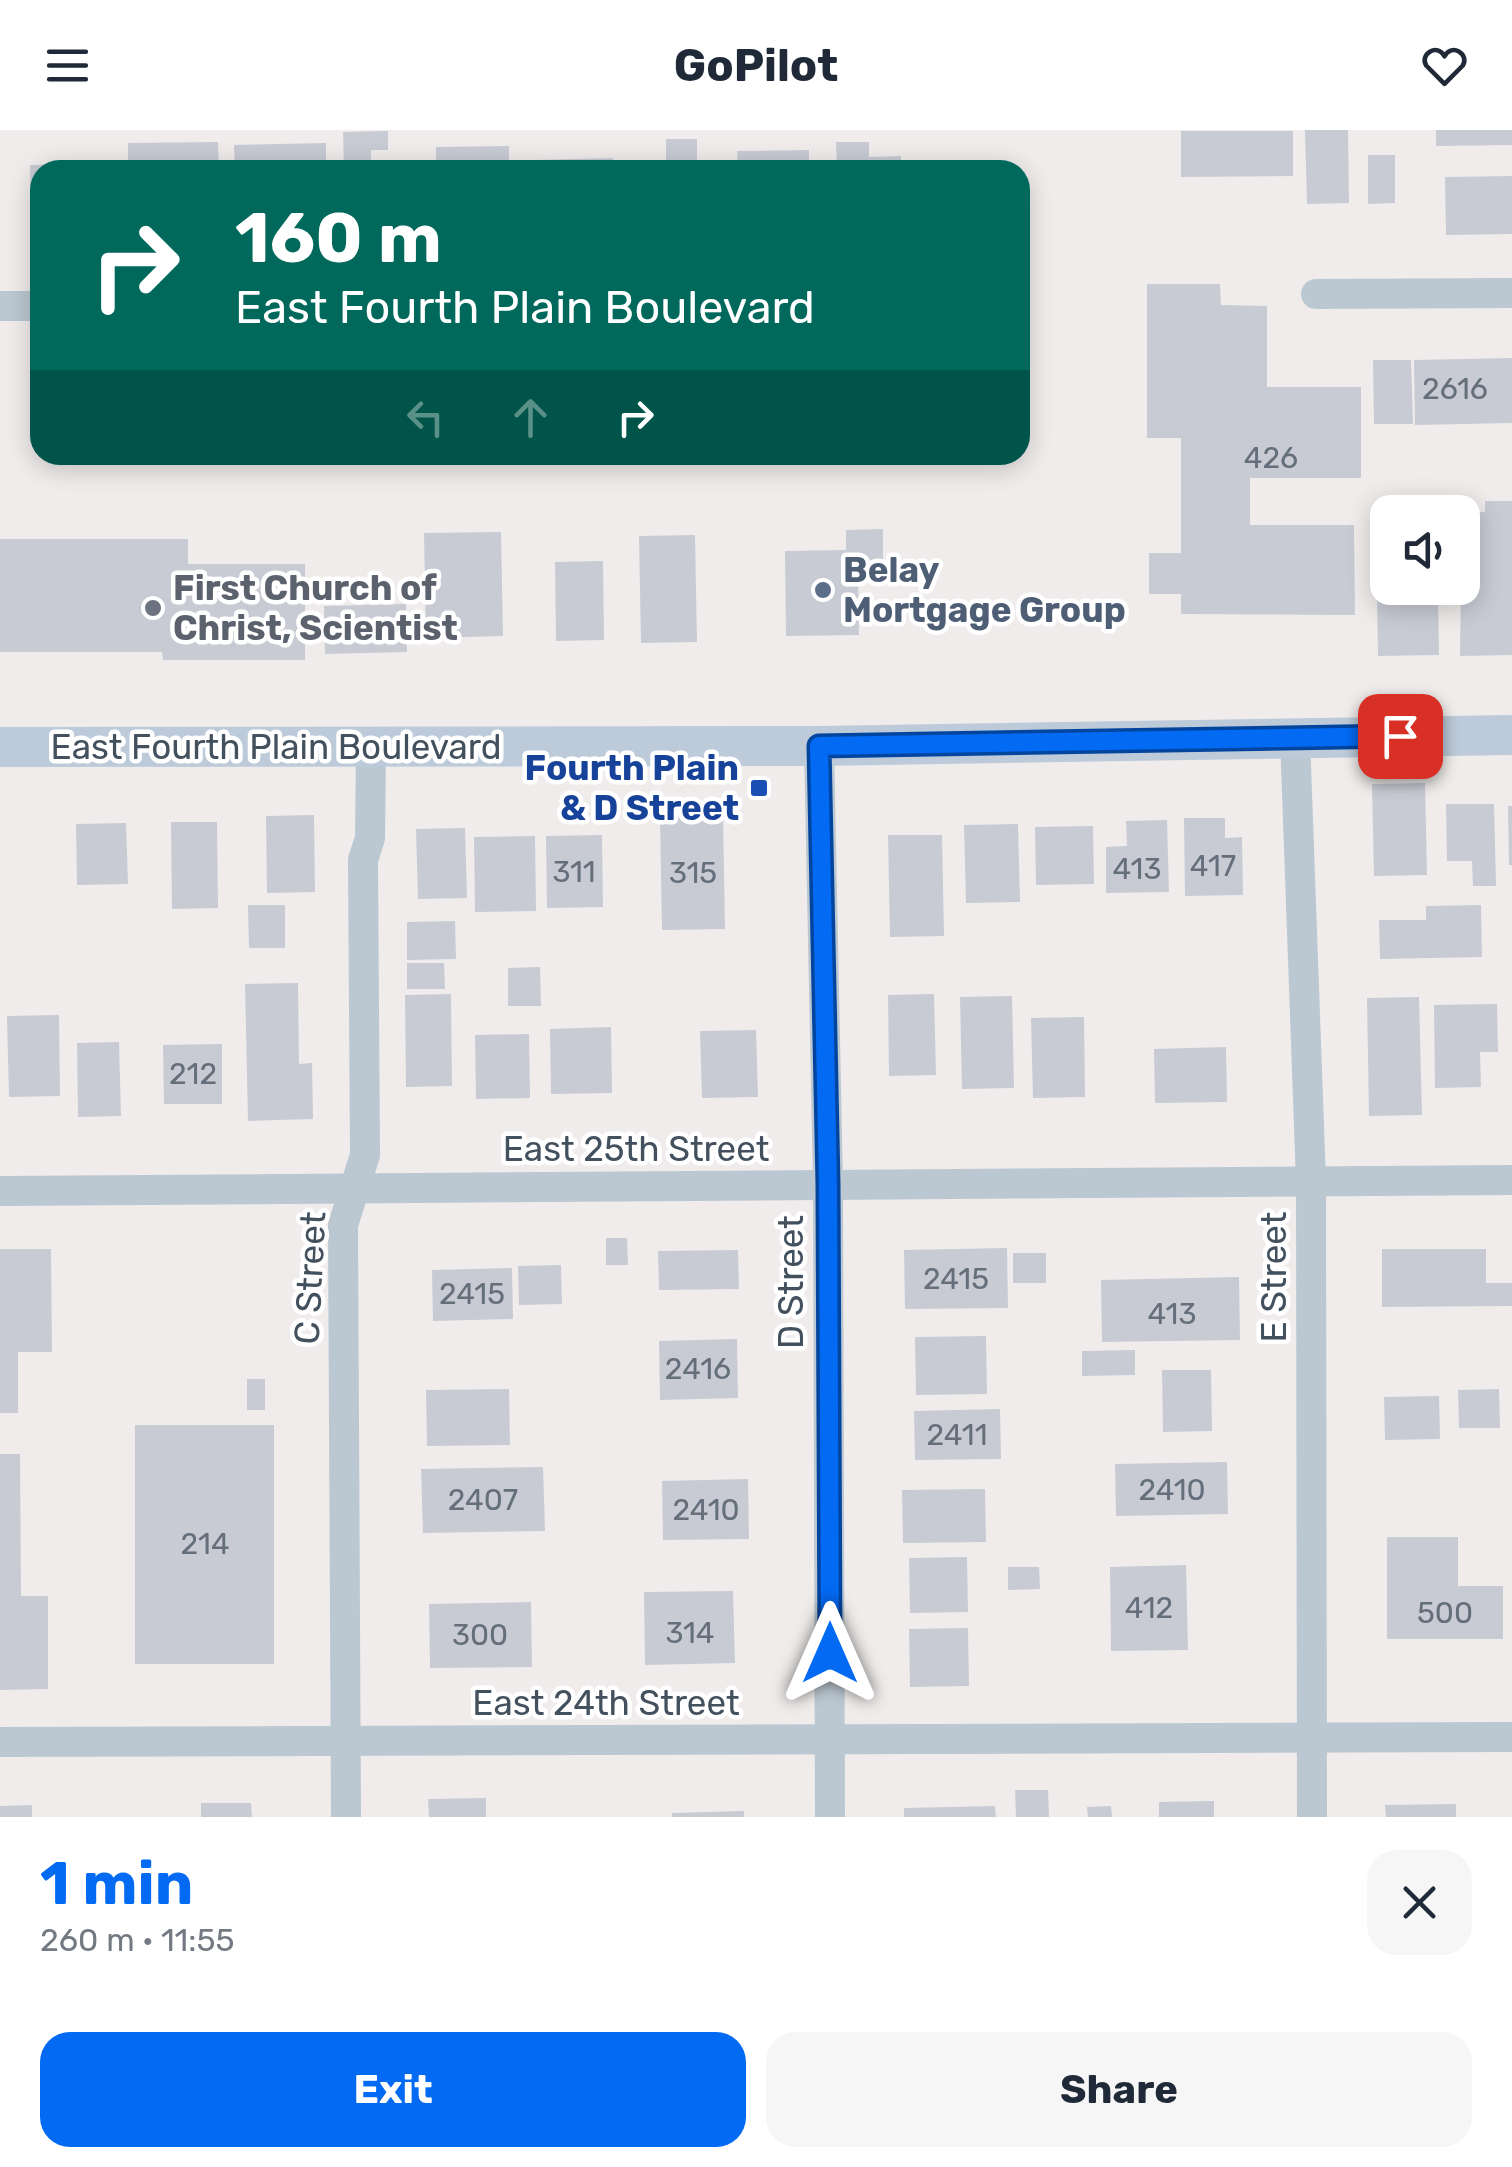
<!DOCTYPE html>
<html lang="en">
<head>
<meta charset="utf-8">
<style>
	body { margin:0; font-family:Rubik,sans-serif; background:#f6f6f7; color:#1f2937; height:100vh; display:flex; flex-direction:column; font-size:38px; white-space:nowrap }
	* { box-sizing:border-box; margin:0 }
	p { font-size:32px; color:#747a83 }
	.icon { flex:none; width:55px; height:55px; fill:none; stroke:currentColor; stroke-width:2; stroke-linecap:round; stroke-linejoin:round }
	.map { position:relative; height:1687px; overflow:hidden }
	.panel { display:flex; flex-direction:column; background:#fff; flex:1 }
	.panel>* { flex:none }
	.hud { position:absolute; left:30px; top:30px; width:1000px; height:305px; border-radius:30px; box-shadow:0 5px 25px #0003; background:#00695c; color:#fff; overflow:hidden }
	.buttons { position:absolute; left:1370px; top:365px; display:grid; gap:20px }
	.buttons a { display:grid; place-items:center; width:110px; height:110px; border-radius:20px; background:#fff; box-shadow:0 5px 25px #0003; font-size:50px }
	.pin { position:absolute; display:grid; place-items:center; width:85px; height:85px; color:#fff; margin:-42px; border-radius:20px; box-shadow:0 5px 15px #0006 }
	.me { position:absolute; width:110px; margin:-55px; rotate:0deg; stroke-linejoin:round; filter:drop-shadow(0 0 8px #0008) }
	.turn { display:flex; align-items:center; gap:35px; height:210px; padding:0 40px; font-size:45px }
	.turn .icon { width:130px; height:130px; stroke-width:2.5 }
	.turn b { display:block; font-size:70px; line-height:85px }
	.lanes { display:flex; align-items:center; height:95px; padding:0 40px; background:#0003; justify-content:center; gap:50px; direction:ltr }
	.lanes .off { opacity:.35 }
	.round { display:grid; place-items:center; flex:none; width:105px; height:105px; border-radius:30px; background:#f6f6f7 }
	.headline { display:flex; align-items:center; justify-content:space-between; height:170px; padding:0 40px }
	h1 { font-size:60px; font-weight:700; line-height:75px; color:#036af4 }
	.primary-button { display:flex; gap:20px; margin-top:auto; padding:20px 40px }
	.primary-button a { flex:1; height:115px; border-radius:30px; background:#036af4; color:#fff; font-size:40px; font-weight:700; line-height:115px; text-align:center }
	.primary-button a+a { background:#f6f6f7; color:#1f2937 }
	header { display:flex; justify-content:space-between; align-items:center; height:130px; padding:0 40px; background:#fff; font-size:45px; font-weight:700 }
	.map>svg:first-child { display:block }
	.building { fill:#c8cbd4 }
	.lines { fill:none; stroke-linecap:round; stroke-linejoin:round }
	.minor { stroke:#bbc7d1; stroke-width:30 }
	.secondary { stroke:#bdcad9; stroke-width:40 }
	.route-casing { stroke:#02459f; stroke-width:25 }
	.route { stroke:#036af4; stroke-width:18 }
	.service-dot { fill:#5c6f8a; stroke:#fff; stroke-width:4 }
	.worship-dot { fill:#6b7280; stroke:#fff; stroke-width:4 }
	.transit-dot { fill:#1a4fb4; stroke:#fff; stroke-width:4 }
	.labels { text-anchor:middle; stroke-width:9; stroke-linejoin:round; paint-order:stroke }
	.number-label { font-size:30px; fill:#646f7b }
	.service-label { font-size:35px; font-weight:bold; fill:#4e5e75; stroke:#fff; text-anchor:start }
	.worship-label { font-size:35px; font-weight:bold; fill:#5b616d; stroke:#fff; text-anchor:start }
	.street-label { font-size:35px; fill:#43505d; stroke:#fff }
	.transit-label { font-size:35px; font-weight:bold; fill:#164399; stroke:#fff; text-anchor:end }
</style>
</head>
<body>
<header><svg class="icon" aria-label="menu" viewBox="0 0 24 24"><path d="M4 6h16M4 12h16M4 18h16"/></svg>GoPilot<svg class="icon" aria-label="heart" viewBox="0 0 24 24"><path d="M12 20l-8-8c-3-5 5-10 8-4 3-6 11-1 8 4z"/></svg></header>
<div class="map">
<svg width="1512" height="1687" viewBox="0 0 1512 1687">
	<rect width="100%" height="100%" fill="#f0ecec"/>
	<g class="building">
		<polygon points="1305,0 1348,0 1349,73 1307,74"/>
		<polygon points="1436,0 1512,0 1512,15 1436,16"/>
		<polygon points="388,1 388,20 371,20 371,32 402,31 402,40 344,40 343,2"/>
		<polygon points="1181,1 1293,1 1293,46 1181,47"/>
		<polygon points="666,9 697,9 697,32 717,33 717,40 630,40 630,33 666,33"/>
		<polygon points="218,12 219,40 128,40 128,13"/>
		<polygon points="836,12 869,12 869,27 901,26 901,40 837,40"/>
		<polygon points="326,13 326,40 235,40 234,15"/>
		<polygon points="509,16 509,40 436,40 436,17"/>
		<polygon points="809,20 809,40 738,40 737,21"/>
		<polygon points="1368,25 1395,25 1395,73 1368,74"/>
		<polygon points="613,28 614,40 536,40 536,30"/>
		<polygon points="92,34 92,40 40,40 40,103 31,103 30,35"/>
		<polygon points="1512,46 1512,104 1446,105 1445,47"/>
		<polygon points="1147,154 1220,154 1221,175 1267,176 1267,257 1361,257 1361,348 1250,348 1250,395 1354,395 1355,485 1181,484 1181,464 1149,464 1149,423 1181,423 1181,308 1147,308"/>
		<polygon points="1512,228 1512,293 1415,295 1414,230"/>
		<polygon points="1373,230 1411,230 1413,294 1374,294"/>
		<polygon points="1485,371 1512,371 1512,525 1460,526 1462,383 1485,382"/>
		<polygon points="883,399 883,437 858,437 859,505 786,506 785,421 846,420 846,400"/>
		<polygon points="501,402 503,506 426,508 424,403"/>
		<polygon points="695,405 697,512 641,513 639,406"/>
		<polygon points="0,409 188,409 188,434 305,434 305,530 163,530 162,522 0,522"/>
		<polygon points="603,431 604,510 556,511 555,432"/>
		<polygon points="1438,464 1439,525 1378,526 1377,465"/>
		<polygon points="406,474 407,522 325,524 324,476"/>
		<polygon points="1425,653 1427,745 1374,746 1372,654"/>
		<polygon points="1446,674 1494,674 1496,756 1473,756 1472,731 1447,731"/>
		<polygon points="1508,676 1512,676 1512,735 1509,735"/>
		<polygon points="314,685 315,762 267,763 266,686"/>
		<polygon points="723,686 725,799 662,800 660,687"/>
		<polygon points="1184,688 1225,688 1225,708 1242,707 1243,765 1185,766"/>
		<polygon points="1167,690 1169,762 1106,763 1106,717 1127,716 1126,691"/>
		<polygon points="171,692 217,692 218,778 172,779"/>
		<polygon points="126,693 128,754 77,755 76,694"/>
		<polygon points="1018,694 1020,772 966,773 964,695"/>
		<polygon points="1093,696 1094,754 1036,755 1035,697"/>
		<polygon points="465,698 467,768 418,769 416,699"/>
		<polygon points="602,705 603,777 547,778 546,706"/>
		<polygon points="888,705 942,705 944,806 890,807"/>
		<polygon points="535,706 536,781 475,782 474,707"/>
		<polygon points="248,775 285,775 285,818 249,818"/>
		<polygon points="1481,775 1482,827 1380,829 1379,790 1426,790 1426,776"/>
		<polygon points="455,791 456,829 407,830 407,792"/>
		<polygon points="407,833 444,833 445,859 407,859"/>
		<polygon points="540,837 541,876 508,876 508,838"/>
		<polygon points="298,853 299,934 312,933 313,989 248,991 245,854"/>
		<polygon points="451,864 452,956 406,957 405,865"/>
		<polygon points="934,864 936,945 889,946 888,865"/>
		<polygon points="1012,866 1014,958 962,959 960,867"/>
		<polygon points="1419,867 1422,985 1369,986 1367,868"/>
		<polygon points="1497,874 1498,922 1480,922 1481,957 1435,958 1434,875"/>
		<polygon points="59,885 60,966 9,967 7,886"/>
		<polygon points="1084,887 1085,967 1033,968 1031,888"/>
		<polygon points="611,897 612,963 551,964 550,899"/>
		<polygon points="756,900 758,967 702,968 700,901"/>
		<polygon points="529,904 530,968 476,969 475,905"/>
		<polygon points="119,912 121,986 78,987 77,913"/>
		<polygon points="222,914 222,974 164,974 163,915"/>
		<polygon points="1226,917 1227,972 1155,973 1154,919"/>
		<polygon points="606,1108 627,1108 628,1135 606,1135"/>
		<polygon points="1007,1118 1008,1178 905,1179 904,1120"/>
		<polygon points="0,1119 51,1119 52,1222 18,1222 18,1283 0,1283"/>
		<polygon points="1382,1119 1486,1119 1486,1153 1512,1153 1512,1176 1382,1177"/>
		<polygon points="738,1120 739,1159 659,1160 658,1121"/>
		<rect x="1013" y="1123" width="33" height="30"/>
		<polygon points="561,1135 562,1174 519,1175 518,1136"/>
		<polygon points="512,1138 513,1189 433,1191 432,1140"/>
		<polygon points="1239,1147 1240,1210 1102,1212 1101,1150"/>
		<polygon points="986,1206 987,1264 916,1265 915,1207"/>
		<polygon points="737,1209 738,1268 660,1270 659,1211"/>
		<polygon points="1135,1220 1135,1245 1082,1246 1082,1221"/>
		<polygon points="1162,1240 1211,1240 1212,1301 1163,1302"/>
		<rect x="247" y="1249" width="18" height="31"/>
		<polygon points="509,1259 510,1315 427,1316 426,1260"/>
		<polygon points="1499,1259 1500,1298 1459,1298 1458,1260"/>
		<polygon points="1439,1266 1440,1309 1385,1310 1384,1267"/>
		<polygon points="1000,1279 1001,1329 915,1330 914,1281"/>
		<rect x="135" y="1295" width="139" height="239"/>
		<polygon points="0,1324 20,1324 21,1466 48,1466 48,1559 0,1560"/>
		<polygon points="1227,1332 1228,1384 1116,1386 1115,1334"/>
		<polygon points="543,1337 545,1401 423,1403 421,1339"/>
		<polygon points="748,1349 749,1409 663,1410 662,1351"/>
		<polygon points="985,1359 986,1412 903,1413 902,1360"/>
		<polygon points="1387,1407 1458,1407 1458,1456 1503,1456 1503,1509 1387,1509"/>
		<polygon points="967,1427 968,1482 910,1483 909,1428"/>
		<polygon points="1186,1435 1188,1520 1111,1521 1110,1437"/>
		<polygon points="1008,1437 1039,1437 1040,1459 1008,1460"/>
		<polygon points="733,1461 735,1533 645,1535 644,1462"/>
		<polygon points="531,1472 532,1537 430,1538 429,1474"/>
		<polygon points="968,1498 969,1556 910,1557 909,1499"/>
		<polygon points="1015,1660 1048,1660 1049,1687 1016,1687"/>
		<polygon points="486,1668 486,1687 429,1687 428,1669"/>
		<polygon points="1214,1671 1214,1687 1159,1687 1159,1672"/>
		<polygon points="201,1673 251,1673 252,1687 201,1687"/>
		<polygon points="1456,1674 1456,1687 1386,1687 1385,1675"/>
		<polygon points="32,1675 32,1687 0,1687 0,1676"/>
		<polygon points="995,1676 996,1687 904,1687 904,1678"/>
		<polygon points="1111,1676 1112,1687 1088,1687 1087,1677"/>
		<polygon points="744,1681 744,1687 672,1687 672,1683"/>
	</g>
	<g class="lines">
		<g class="minor">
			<polyline points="1316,164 1512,163"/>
			<polyline points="0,176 40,176"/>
			<polyline points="1295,607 1311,1052 1312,1687"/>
			<polyline points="819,616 828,1055 830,1687"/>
			<polyline points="0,1061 1512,1050"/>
			<polyline points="0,1612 1512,1607"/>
			<polyline points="346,1687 343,1095 365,1025 363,730 370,708 371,617"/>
		</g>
		<polyline class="secondary" points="0,617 819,616 1512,605"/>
	</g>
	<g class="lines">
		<defs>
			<polyline id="route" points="830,1523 828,1055 819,616 1400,606"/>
		</defs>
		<use href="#route" class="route-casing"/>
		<use href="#route" class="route"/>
	</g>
	<circle class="service-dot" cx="823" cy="460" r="10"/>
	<circle class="worship-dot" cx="153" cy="478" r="10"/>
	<rect class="transit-dot" x="749" y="648" width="20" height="20" rx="5"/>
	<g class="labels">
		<g class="number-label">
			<text x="1455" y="269">2616</text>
			<text x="1271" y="338">426</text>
			<text x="1213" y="746">417</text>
			<text x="1137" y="749">413</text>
			<text x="574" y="752">311</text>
			<text x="693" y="753">315</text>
			<text x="193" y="954">212</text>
			<text x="956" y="1159">2415</text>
			<text x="472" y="1174">2415</text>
			<text x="1172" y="1194">413</text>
			<text x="698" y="1249">2416</text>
			<text x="957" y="1315">2411</text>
			<text x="1172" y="1370">2410</text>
			<text x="483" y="1380">2407</text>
			<text x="706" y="1390">2410</text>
			<text x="205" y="1424">214</text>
			<text x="1149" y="1488">412</text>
			<text x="1445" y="1493">500</text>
			<text x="690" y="1513">314</text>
			<text x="480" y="1515">300</text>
		</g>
		<g class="service-label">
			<text x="843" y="452">Belay<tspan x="843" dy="40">Mortgage Group</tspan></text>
		</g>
		<g class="worship-label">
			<text x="173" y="470">First Church of<tspan x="173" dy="40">Christ, Scientist</tspan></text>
		</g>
		<g class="street-label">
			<text x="276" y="629">East Fourth Plain Boulevard</text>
			<text x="636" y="1031">East 25th Street</text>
			<text transform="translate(1274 1147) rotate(-90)" y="12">E Street</text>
			<text transform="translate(310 1148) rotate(-87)" y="12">C Street</text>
			<text transform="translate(791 1152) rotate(-90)" y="12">D Street</text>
			<text x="606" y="1585">East 24th Street</text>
		</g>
		<g class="transit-label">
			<text x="739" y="650">Fourth Plain<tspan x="739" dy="40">&amp; D Street</tspan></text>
		</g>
	</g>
</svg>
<div class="buttons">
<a><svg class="icon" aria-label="sound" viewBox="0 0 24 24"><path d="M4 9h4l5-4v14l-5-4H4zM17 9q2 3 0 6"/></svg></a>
</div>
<div class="pin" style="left:1400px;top:606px;background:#d93025"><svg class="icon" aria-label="arrive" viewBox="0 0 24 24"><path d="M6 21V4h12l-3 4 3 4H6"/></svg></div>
<svg class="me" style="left:830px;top:1523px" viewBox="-20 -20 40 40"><path d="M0-17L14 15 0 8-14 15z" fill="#036af4" stroke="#fff" stroke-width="4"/></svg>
<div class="hud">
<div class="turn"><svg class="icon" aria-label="right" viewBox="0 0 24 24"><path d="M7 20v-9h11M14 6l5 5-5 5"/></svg><div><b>160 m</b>East Fourth Plain Boulevard</div></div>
<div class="lanes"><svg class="icon off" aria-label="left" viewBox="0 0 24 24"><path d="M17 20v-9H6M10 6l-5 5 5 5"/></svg><svg class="icon off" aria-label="ahead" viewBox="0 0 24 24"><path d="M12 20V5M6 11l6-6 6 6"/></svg><svg class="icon" aria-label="right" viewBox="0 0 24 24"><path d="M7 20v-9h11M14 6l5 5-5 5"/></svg></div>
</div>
</div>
<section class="panel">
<div class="headline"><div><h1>1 min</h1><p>260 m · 11:55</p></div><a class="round"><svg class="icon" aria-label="close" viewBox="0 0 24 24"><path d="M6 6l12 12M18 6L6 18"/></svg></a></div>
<div class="primary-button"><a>Exit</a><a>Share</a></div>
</section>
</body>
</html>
